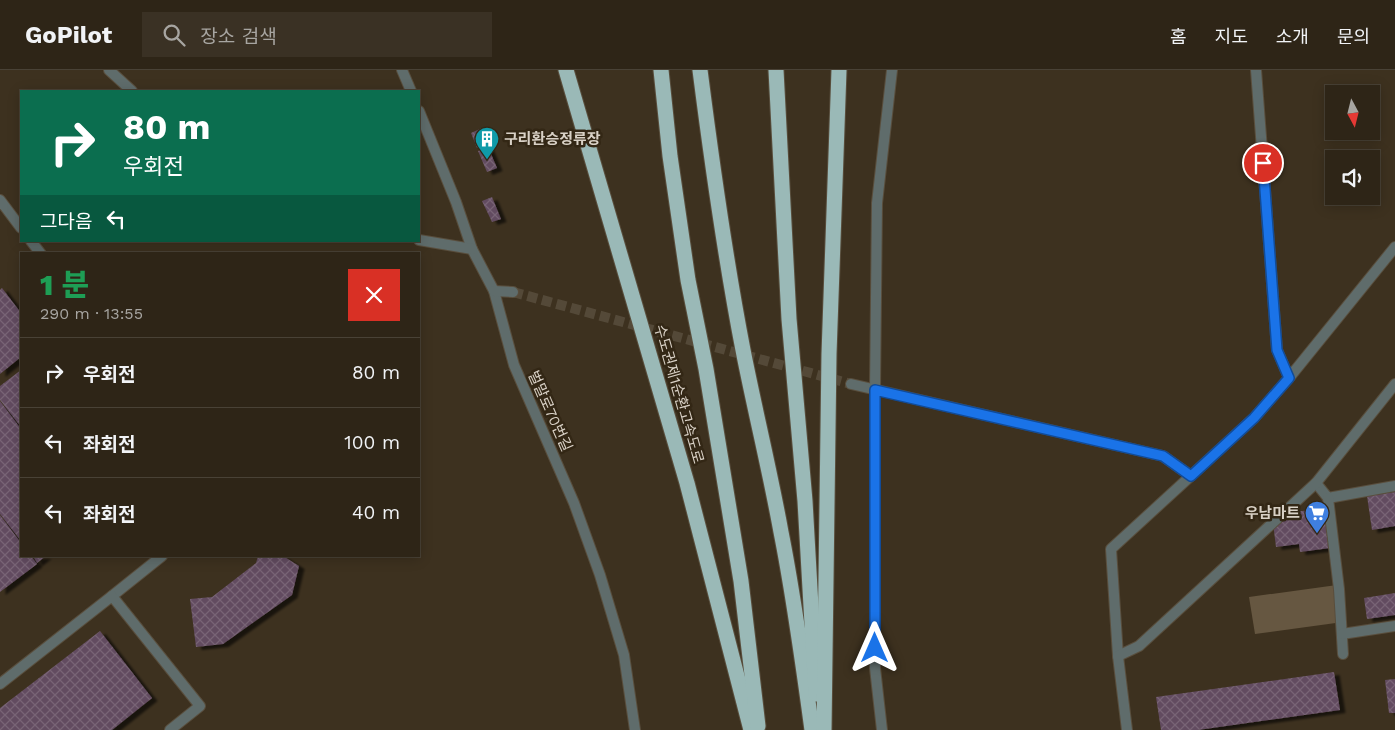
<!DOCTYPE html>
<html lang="ko">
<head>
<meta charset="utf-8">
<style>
	body { margin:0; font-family:"Work Sans","Noto Sans KR",sans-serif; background:#3a3124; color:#f1f3f6; height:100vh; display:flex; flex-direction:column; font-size:19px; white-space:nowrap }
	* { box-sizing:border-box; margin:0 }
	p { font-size:16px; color:#a7a5a1 }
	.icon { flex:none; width:28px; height:28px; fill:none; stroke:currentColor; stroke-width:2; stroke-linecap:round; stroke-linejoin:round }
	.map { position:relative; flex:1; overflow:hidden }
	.details { position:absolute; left:20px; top:182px; width:400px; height:305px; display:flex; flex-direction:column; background:#2e2517; border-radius:0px; box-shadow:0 2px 12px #0003,0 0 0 1px #494236 }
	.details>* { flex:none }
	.banner { position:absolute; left:20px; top:20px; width:400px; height:152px; border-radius:0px; box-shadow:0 2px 12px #0003,0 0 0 1px #494236; background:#0b6e4f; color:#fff; overflow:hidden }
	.needle { width:32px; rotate:173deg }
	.tools { position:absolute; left:1325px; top:15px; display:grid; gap:10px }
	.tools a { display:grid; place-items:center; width:55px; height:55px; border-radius:0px; background:#2e2517; box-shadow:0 2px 12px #0003,0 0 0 1px #494236; font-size:25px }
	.pin { position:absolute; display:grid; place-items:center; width:42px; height:42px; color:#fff; margin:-21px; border:2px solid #fff; border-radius:50%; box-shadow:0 1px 5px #0007 }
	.me { position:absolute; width:55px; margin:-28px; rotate:0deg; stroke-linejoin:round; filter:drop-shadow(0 0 4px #0008) }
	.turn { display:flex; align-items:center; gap:18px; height:105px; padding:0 20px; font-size:22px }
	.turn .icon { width:65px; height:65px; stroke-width:2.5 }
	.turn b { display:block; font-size:35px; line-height:42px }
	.then { display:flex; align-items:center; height:48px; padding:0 20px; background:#0003; gap:10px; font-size:19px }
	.round { display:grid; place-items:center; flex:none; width:52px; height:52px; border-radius:0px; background:#3a3124 }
	.head { display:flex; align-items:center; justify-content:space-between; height:85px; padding:0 20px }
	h1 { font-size:30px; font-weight:800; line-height:38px; color:#1e9e55 }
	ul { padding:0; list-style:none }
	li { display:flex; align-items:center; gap:15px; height:70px; padding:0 20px; border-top:1px solid #494236 }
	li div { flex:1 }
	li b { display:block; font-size:19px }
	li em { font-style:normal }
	header { display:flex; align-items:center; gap:30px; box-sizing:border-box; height:70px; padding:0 25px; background:#2e2517; border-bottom:1px solid #494236 }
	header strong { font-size:24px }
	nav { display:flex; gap:28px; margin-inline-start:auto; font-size:18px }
	.search { width:350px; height:45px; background:#3a3124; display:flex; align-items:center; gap:12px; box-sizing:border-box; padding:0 18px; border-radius:0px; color:#a7a5a1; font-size:19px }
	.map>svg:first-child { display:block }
	.green { fill:#665741 }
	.building { fill:url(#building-cross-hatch); filter:url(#shadow) }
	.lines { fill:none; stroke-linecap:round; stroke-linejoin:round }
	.street-tunnel { stroke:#544938; stroke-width:10; stroke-dasharray:10 5; stroke-linecap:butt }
	.lane-casing { stroke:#594e3d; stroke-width:12 }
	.street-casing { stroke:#594e3d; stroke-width:12 }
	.highway-casing { stroke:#594e3d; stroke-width:17 }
	.lane { stroke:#5f6c6b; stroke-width:10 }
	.street { stroke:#5f6c6b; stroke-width:10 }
	.highway { stroke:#9ab9b7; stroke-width:15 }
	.route-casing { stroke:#114b97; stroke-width:12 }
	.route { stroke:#1a73e8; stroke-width:9 }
	.labels { text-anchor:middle; stroke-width:5; stroke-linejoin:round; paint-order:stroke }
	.poi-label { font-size:15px; font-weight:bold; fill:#d9d1c6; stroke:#332715; text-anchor:start }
	.street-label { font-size:15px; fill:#d9d1c6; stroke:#332715 }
</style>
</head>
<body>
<header>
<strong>GoPilot</strong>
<div class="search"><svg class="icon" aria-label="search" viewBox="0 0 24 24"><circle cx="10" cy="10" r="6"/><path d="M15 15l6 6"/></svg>장소 검색</div>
<nav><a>홈</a><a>지도</a><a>소개</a><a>문의</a></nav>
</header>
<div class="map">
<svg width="1395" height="660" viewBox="0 0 1395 660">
	<defs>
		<pattern id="building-cross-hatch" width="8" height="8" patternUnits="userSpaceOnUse" patternTransform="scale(1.25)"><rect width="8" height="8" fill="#624b60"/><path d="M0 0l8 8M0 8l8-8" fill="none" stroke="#786475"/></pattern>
		<filter id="shadow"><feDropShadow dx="5.5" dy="3" stdDeviation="1" flood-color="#0009"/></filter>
	</defs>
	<rect width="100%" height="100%" fill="#3d311f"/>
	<polygon class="green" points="1337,515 1343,552 1255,564 1249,527"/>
	<g class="building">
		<polygon points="482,58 488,74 477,78 471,63"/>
		<polygon points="488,77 497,98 487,102 478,81"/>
		<polygon points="492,127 501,149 492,152 482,131"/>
		<polygon points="2,218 21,243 21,287 0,304 0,220"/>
		<polygon points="21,300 21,357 0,330 0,316"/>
		<polygon points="0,331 21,359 21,471 0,444"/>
		<polygon points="1395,422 1395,456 1372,460 1367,426"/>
		<polygon points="1325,438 1330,478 1300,482 1299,474 1276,477 1272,445"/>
		<polygon points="0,445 21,473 21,486 31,486 37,494 0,522"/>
		<polygon points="33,486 46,486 37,493"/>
		<polygon points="258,486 283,486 299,496 292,525 223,574 196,577 190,529 212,527 256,493"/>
		<polygon points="1395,523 1395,545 1367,549 1364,528"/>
		<polygon points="100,561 152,628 112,660 0,660 0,638"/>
		<polygon points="1334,602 1340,640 1198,660 1161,660 1156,627"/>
		<polygon points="1395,609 1395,643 1389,643 1385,610"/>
	</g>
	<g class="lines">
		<polyline class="street-tunnel" points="513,222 851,314"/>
		<defs>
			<g id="lane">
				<polyline points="0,130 21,158"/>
				<polyline points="31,171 41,184"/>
				<polyline points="1316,413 1328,428 1395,416"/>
				<polyline points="1328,428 1339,519 1343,584"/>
				<polyline points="112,526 162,486"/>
				<polyline points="1342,564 1395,556"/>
				<polyline points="0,614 112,526 200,636 170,660"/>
			</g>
			<g id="street">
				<polyline points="109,0 132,21"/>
				<polyline points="402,0 411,21"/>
				<polyline points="1256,0 1277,280 1289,308 1395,177"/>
				<polyline points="419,41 456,132 472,179 494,221 514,295 574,433 600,505 624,585 635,660"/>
				<polyline points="419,170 472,179"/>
				<polyline points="494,221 513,222"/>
				<polyline points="851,314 1163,386 1191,406"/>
				<polyline points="1118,586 1111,479 1254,348 1289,308"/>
				<polyline points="882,660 875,598 875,320 877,133 892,0"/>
				<polyline points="1127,660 1118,586 1139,576 1316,413 1395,314"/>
			</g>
			<g id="highway">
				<polyline points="566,0 687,413 751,660"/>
				<polyline points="661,0 670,86 688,210 706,299 741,511 758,656"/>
				<path d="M700 0C712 94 725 187 743 280 755 341 770 401 781 462 794 527 803 594 812 660"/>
				<polyline points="776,0 789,249 805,431 816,624"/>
				<polyline points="824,660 829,284 839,0"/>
			</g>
		</defs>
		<use href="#lane" class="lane-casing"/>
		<use href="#street" class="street-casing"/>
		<use href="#highway" class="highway-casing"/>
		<use href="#lane" class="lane"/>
		<use href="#street" class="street"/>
		<use href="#highway" class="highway"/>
	</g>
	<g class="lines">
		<defs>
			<polyline id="route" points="875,578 875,320 1163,386 1191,406 1254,348 1289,308 1277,280 1263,93"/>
		</defs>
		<use href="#route" class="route-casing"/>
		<use href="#route" class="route"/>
	</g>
	<defs>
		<symbol id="building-pin" viewBox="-11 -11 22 30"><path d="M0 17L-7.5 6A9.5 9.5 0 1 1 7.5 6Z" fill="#0f9aa8" stroke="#332715"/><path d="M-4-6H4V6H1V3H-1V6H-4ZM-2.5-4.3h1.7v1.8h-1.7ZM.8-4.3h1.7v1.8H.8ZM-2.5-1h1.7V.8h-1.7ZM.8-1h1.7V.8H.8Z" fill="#fff"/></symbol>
		<symbol id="supermarket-pin" viewBox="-11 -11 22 30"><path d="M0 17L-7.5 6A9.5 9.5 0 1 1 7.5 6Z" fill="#3f7fe0" stroke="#332715"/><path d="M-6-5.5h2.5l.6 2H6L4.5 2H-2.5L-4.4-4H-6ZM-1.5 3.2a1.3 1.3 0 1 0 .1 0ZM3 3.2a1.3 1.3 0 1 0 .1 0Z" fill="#fff"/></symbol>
	</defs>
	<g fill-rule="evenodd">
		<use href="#building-pin" x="473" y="55" width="28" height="38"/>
		<use href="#supermarket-pin" x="1303" y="429" width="28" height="38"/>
	</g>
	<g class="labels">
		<g class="poi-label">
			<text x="504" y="74">구리환승정류장</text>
			<text x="1300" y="448" text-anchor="end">우남마트</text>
		</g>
		<g class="street-label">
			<text transform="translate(679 324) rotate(74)" y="5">수도권제1순환고속도로</text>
			<text transform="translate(550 341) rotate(66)" y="5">벌말로70번길</text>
		</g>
	</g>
</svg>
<div class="tools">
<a><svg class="needle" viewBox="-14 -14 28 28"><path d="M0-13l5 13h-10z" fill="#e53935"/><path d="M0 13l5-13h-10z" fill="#a7a5a1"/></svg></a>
<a><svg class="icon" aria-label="sound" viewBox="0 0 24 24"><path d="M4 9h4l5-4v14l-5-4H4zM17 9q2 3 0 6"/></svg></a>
</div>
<div class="pin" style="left:1263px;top:93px;background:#d93025"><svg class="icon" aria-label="arrive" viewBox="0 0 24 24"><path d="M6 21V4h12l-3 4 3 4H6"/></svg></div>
<svg class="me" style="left:875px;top:578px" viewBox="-20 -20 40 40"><path d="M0-17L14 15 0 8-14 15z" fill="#1a73e8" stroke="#fff" stroke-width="4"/></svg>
<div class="banner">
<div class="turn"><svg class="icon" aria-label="right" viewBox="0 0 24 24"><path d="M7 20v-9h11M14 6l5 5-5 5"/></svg><div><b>80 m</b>우회전</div></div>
<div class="then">그다음<svg class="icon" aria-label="left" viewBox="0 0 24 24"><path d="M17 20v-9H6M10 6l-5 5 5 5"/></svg></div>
</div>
<section class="details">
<div class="head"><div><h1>1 분</h1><p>290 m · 13:55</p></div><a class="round" style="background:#d93025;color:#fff"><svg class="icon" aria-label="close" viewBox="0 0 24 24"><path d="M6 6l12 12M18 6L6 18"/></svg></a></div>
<ul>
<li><svg class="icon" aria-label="right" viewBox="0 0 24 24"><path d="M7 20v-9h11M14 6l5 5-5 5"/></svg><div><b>우회전</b></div><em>80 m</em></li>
<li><svg class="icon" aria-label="left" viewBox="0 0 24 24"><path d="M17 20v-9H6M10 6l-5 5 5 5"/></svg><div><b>좌회전</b></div><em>100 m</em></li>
<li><svg class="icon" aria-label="left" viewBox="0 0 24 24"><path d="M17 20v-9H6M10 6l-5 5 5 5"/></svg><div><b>좌회전</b></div><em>40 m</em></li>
</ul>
</section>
</div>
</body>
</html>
